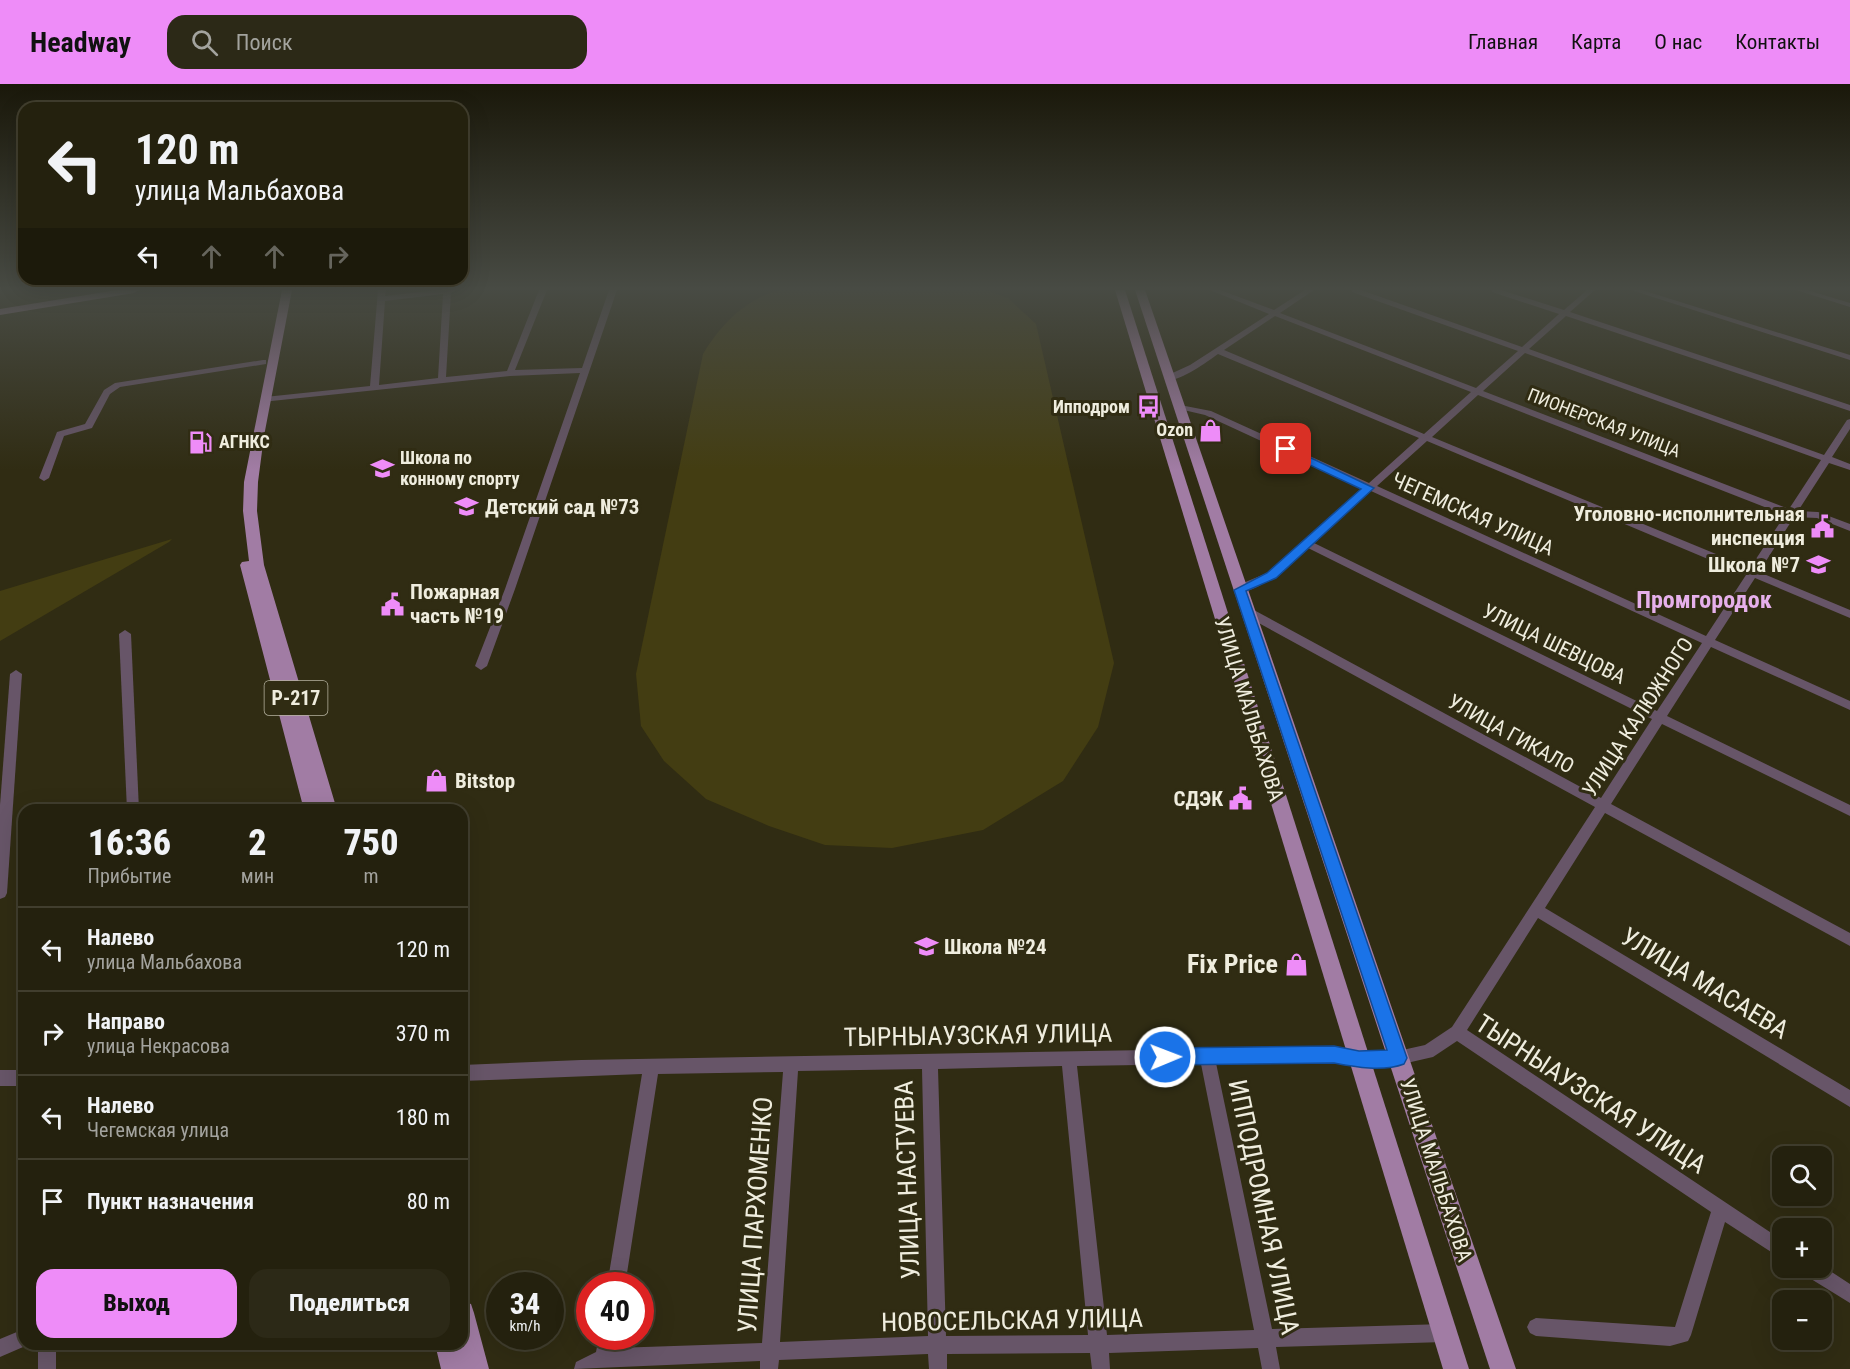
<!DOCTYPE html>
<html lang="ru">
<head>
<meta charset="utf-8">
<style>
	body { margin:0; font-family:"Roboto Condensed",sans-serif; background:#2c2917; color:#f1f3f6; height:100vh; display:flex; flex-direction:column; font-size:22px; white-space:nowrap }
	* { box-sizing:border-box; margin:0 }
	p { font-size:20px; color:#a3a39e }
	.icon { flex:none; width:33px; height:33px; fill:none; stroke:currentColor; stroke-width:2; stroke-linecap:round; stroke-linejoin:round }
	.map { position:relative; flex:1; overflow:hidden }
	.details { position:absolute; left:18px; top:720px; width:450px; height:546px; display:flex; flex-direction:column; background:#24210e; border-radius:18px; box-shadow:0 6px 24px #0002,0 0 0 2px #413e2e }
	.details>* { flex:none }
	.hud { position:absolute; left:18px; top:18px; width:450px; height:183px; border-radius:18px; box-shadow:0 6px 24px #0002,0 0 0 2px #413e2e; background:#24210e; color:#f1f3f6; overflow:hidden }
	.buttons { position:absolute; left:1772px; top:1062px; display:grid; gap:12px }
	.buttons a { display:grid; place-items:center; width:60px; height:60px; border-radius:12px; background:#24210e; box-shadow:0 6px 24px #0002,0 0 0 2px #413e2e; font-size:30px }
	.speed { position:absolute; left:486px; top:1188px; display:flex; gap:12px; font-size:30px; font-weight:700; text-align:center }
	.speed>* { display:grid; place-content:center; width:78px; height:78px; border-radius:50%; background:#24210e; box-shadow:0 6px 24px #0002,0 0 0 2px #413e2e; line-height:1 }
	.speed small { font-size:15px; font-weight:400 }
	.speed .limit { border:9px solid #d22; background:#fff; color:#111 }
	.pin { position:absolute; display:grid; place-items:center; width:51px; height:51px; color:#fff; margin:-26px; border-radius:12px; box-shadow:0 3px 9px #0006 }
	.me { position:absolute; width:66px; margin:-33px; rotate:89deg; stroke-linejoin:round; filter:drop-shadow(0 0 4px #0008) }
	.turn { display:flex; align-items:center; gap:21px; height:126px; padding:0 18px; font-size:27px }
	.turn .icon { width:78px; height:78px; stroke-width:2.5 }
	.turn b { display:block; font-size:42px; line-height:51px }
	.lanes { display:flex; align-items:center; height:57px; padding:0 18px; background:#0003; justify-content:center; gap:30px; direction:ltr }
	.lanes .off { opacity:.35 }
	.eta { display:flex; justify-content:space-evenly; align-items:center; height:102px; text-align:center }
	.eta b { font-size:36px; font-weight:800; line-height:42px }
	.primary-button { display:flex; gap:12px; margin-top:auto; padding:12px 18px }
	.primary-button a { flex:1; height:69px; border-radius:18px; background:#ee8cf8; color:#111; font-size:24px; font-weight:800; line-height:69px; text-align:center }
	.primary-button a+a { background:#2c2917; color:#f1f3f6 }
	ul { padding:0; list-style:none }
	li { display:flex; align-items:center; gap:18px; height:84px; padding:0 18px; border-top:2px solid #413e2e }
	li div { flex:1 }
	li b { display:block; font-size:22px }
	li em { font-style:normal }
	header { display:flex; align-items:center; gap:36px; box-sizing:border-box; height:84px; padding:0 30px; background:#ee8cf8; color:#111 }
	header strong { font-size:28px }
	nav { display:flex; gap:33px; margin-inline-start:auto; font-size:21px }
	.search { width:420px; height:54px; background:#2c2917; display:flex; align-items:center; gap:15px; box-sizing:border-box; padding:0 21px; border-radius:18px; color:#a3a39e; font-size:22px }
	.map>svg:first-child { display:block }
	.green { fill:#433d12 }
	.lines { fill:none; stroke-linecap:round; stroke-linejoin:round }
	.minor { fill:#675568; fill-rule:evenodd }
	.major { fill:#a17ca4; fill-rule:evenodd }
	.route { fill:#1a73e8; stroke:#114b97; stroke-width:1.5 }
	.labels { text-anchor:middle; stroke-width:6; stroke-linejoin:round; paint-order:stroke }
	.far-poi-label { font-size:18px; font-weight:bold; fill:#efedde; stroke:#302c13; text-anchor:end }
	.far-street-label { font-size:18px; fill:#efedde; stroke:#302c13 }
	.shield { fill:#302c13; stroke:#b6b3a1; stroke-width:1.5 }
	.shield-label { font-size:20px; font-weight:bold; fill:#efedde }
	.poi-label { font-size:21px; font-weight:bold; fill:#efedde; stroke:#302c13; text-anchor:start }
	.street-label { font-size:21px; fill:#efedde; stroke:#302c13 }
	.quarter-label { font-size:24px; font-weight:bold; fill:#e6b0eb; stroke:#302c13 }
	.near-poi-label { font-size:26px; font-weight:bold; fill:#efedde; stroke:#302c13; text-anchor:end }
	.near-street-label { font-size:26px; fill:#efedde; stroke:#302c13 }
</style>
</head>
<body>
<header>
<strong>Headway</strong>
<div class="search"><svg class="icon" aria-label="search" viewBox="0 0 24 24"><circle cx="10" cy="10" r="6"/><path d="M15 15l6 6"/></svg>Поиск</div>
<nav><a>Главная</a><a>Карта</a><a>О нас</a><a>Контакты</a></nav>
</header>
<div class="map">
<svg width="1850" height="1285" viewBox="0 0 1850 1285">
	<rect width="100%" height="100%" fill="#302c13"/>
	<g class="green">
		<path d="M779 206H985L1008 214 1036 240 1114 579 1098 643 1063 697 983 746 892 764 825 761 769 742 706 715 664 677 641 642 636 590 703 270C721 240 745 216 779 206Z"/>
		<polygon points="172,455 169,458 0,557 0,507"/>
	</g>
	<g class="lines">
		<g class="minor">
			<path d="M378 206H386L385 212 438 206H457L451 209 446 293 507 287 539 206H547L515 286 582 284 609 206H617L515 505 487 582 481 586 475 582 505 505 580 289 510 292 262 318V314L265 313 370 302ZM443 210 438 294 379 301 385 217Z"/>
			<path d="M1210 206H1220L1274 226 1305 206H1314L1280 229 1476 304 1518 267 1352 208 1351 206H1361L1522 263 1559 230 1492 208 1491 206H1501L1564 226 1587 206H1595L1570 228 1850 321V327L1566 232 1529 265 1824 371 1847 336 1850 335V345L1832 373 1850 380V386L1829 379 1798 427 1818 428 1850 440V447L1817 434 1794 433 1759 488 1850 526V534L1755 494 1715 556 1850 617V626L1711 563 1667 632 1850 721V732L1662 640 1611 720 1850 849V862L1605 729 1545 824 1850 1006V1023L1538 834 1467 946 1782 1156V1175L1725 1138 1691 1251 1688 1257 1670 1262 1536 1252 1530 1249 1527 1243 1530 1237 1536 1234 1675 1243 1711 1128 1457 957 1433 973 1398 981 1359 982 1334 978 1216 979 1272 1245 1445 1240 1451 1243 1454 1249 1451 1255 1445 1258 1276 1263 1280 1285H1262L1258 1264 1109 1269 1110 1285H1092L1090 1269 947 1270V1285H929L928 1270 779 1276 778 1285H760V1277L574 1285 576 1278 596 1268 599 1252H617L615 1264 762 1259 783 988 658 990 625 1202H607L642 990 462 997V981L581 976 1207 965 1334 964 1359 968 1398 967 1425 961 1452 943 1595 723 1244 531 1243 528 1244 525H1252L1601 714 1652 635 1308 464C1292 478 1258 511 1236 508L1235 505 1236 502 1267 489 1363 404 1205 331 1175 324V320L1211 327 1369 399 1419 354 1218 270C1205 279 1182 297 1166 296V292L1190 281 1269 230ZM1275 232 1471 308 1424 350 1224 266ZM1525 269 1821 376 1789 425 1483 307ZM1478 311 1785 431 1750 484 1432 353ZM1427 357 1746 491 1706 552 1377 402ZM1371 407 1702 559 1657 627 1314 459ZM1201 980 1254 1246 1107 1251 1077 982ZM1062 982 1088 1251 946 1252 938 985ZM922 985 928 1252 780 1258 798 987Z"/>
			<polygon points="1631,206 1642,206 1850,271 1850,276"/>
			<polygon points="1796,206 1807,206 1850,219 1850,223"/>
			<polygon points="263,276 266,276 266,280 120,303 110,310 92,344 64,352 49,394 44,397 39,394 57,348 85,340 104,306 115,299"/>
			<polygon points="125,546 131,550 139,726 127,726 119,550"/>
			<polygon points="16,586 22,590 7,809 5,813 0,815 0,721 10,590"/>
			<rect x="0" y="986" width="24" height="16"/>
			<polygon points="1821,1181 1850,1200 1850,1219 1803,1190 1800,1184 1821,1184"/>
			<polygon points="24,1245 24,1260 30,1260 0,1273 0,1255"/>
			<rect x="38" y="1260" width="18" height="25"/>
		</g>
		<g class="major">
			<polygon points="117,206 139,206 134,209 0,231 0,225"/>
			<polygon points="282,206 292,206 264,352 258,398 257,427 264,481 337,726 304,726 240,481 242,478 249,477 243,427 244,398"/>
			<polygon points="1115,206 1125,206 1469,1285 1443,1285"/>
			<polygon points="1135,206 1145,206 1516,1285 1490,1285"/>
			<polygon points="462,1217 471,1220 474,1229 489,1285 441,1285 435,1260 462,1260"/>
		</g>
	</g>
	<linearGradient id="sky" x2="0" y2="1"><stop stop-color="#1a180a"/><stop offset="0.53" stop-color="#484b44"/><stop offset="1" stop-color="#484b44" stop-opacity="0"/></linearGradient>
	<rect width="1850" height="386" fill="url(#sky)"/>
	<path class="route" d="M1286 362 1374 404 1276 494 1246 507 1407 974 1404 980C1383 988 1355 983 1334 979L1165 981 1159 979 1156 973 1159 967 1165 964 1334 962 1359 967 1387 966 1234 506 1267 489 1361 405 1282 368 1280 365Z"/>
	<defs>
		<symbol id="bus-bare" viewBox="-9 -9 18 18"><path d="M-5-6H5V4H4V6H2V4H-2V6H-4V4H-5ZM-3.5-4V0h7V-4ZM-3.5 1.2v1.5H-2V1.2ZM2 1.2v1.5H3.5V1.2Z" fill="#ee8cf8" stroke="#302c13" stroke-width="2.5" paint-order="stroke"/></symbol>
		<symbol id="shop-bare" viewBox="-9 -9 18 18"><path d="M-5-2.5h2.3a2.7 3.5 0 0 1 5.4 0H5L5.5 6h-11ZM-1.5-2.5h3a1.5 2.3 0 0 0-3 0Z" fill="#ee8cf8" stroke="#302c13" stroke-width="2.5" paint-order="stroke"/></symbol>
		<symbol id="fuel-bare" viewBox="-9 -9 18 18"><path d="M-5.5-6h7V0h2V4h1.3V-2.5L3-4.5l.8-.8L6-3V5H2.5V1h-1V6h-7ZM-4.2-4.7v3.2H.2V-4.7Z" fill="#ee8cf8" stroke="#302c13" stroke-width="2.5" paint-order="stroke"/></symbol>
		<symbol id="school-bare" viewBox="-9 -9 18 18"><path d="M0-5L7-2L0 1L-7-2ZM-4 1L0 2.5L4 1V4Q0 6-4 4Z" fill="#ee8cf8" stroke="#302c13" stroke-width="2.5" paint-order="stroke"/></symbol>
		<symbol id="civic-bare" viewBox="-9 -9 18 18"><path d="M-.6-6.5H3V-4.5H.6V-3L4-1V1h2V6H-6V1h2V-1L-.6-3ZM-1.2 2.5V6h2.4V2.5Z" fill="#ee8cf8" stroke="#302c13" stroke-width="2.5" paint-order="stroke"/></symbol>
	</defs>
	<g fill-rule="evenodd">
		<use href="#bus-bare" x="1132" y="306" width="33" height="33"/>
		<use href="#shop-bare" x="1194" y="330" width="33" height="33"/>
		<use href="#fuel-bare" x="184" y="342" width="33" height="33"/>
		<use href="#school-bare" x="366" y="368" width="33" height="33"/>
		<use href="#school-bare" x="450" y="406" width="33" height="33"/>
		<use href="#civic-bare" x="1806" y="426" width="33" height="33"/>
		<use href="#school-bare" x="1802" y="464" width="33" height="33"/>
		<use href="#civic-bare" x="376" y="504" width="33" height="33"/>
		<use href="#shop-bare" x="420" y="680" width="33" height="33"/>
		<use href="#civic-bare" x="1224" y="698" width="33" height="33"/>
		<use href="#school-bare" x="910" y="846" width="33" height="33"/>
		<use href="#shop-bare" x="1280" y="864" width="33" height="33"/>
	</g>
	<g class="labels">
		<g class="far-poi-label">
			<text x="1130" y="329">Ипподром</text>
			<text x="1193" y="352">Ozon</text>
			<text x="219" y="364" text-anchor="start">АГНКС</text>
			<text x="400" y="380" text-anchor="start">Школа по<tspan x="400" dy="21">конному спорту</tspan></text>
		</g>
		<g class="far-street-label">
			<text transform="translate(1604 339) rotate(21)" y="6">ПИОНЕРСКАЯ УЛИЦА</text>
		</g>
		<rect class="shield" x="264.5" y="597" width="63" height="34" rx="4.5"/>
		<g class="shield-label">
			<text x="296" y="621">Р-217</text>
		</g>
		<g class="poi-label">
			<text x="485" y="430">Детский сад №73</text>
			<text x="1805" y="437" text-anchor="end">Уголовно-исполнительная<tspan x="1805" dy="24">инспекция</tspan></text>
			<text x="1800" y="488" text-anchor="end">Школа №7</text>
			<text x="410" y="515">Пожарная<tspan x="410" dy="24">часть №19</tspan></text>
			<text x="455" y="704">Bitstop</text>
			<text x="1223" y="722" text-anchor="end">СДЭК</text>
			<text x="944" y="870">Школа №24</text>
		</g>
		<g class="street-label">
			<text transform="translate(1473 430) rotate(24)" y="7">ЧЕГЕМСКАЯ УЛИЦА</text>
			<text transform="translate(1554 560) rotate(26)" y="7">УЛИЦА ШЕВЦОВА</text>
			<text transform="translate(1249 625) rotate(73)" y="7">УЛИЦА МАЛЬБАХОВА</text>
			<text transform="translate(1638 633) rotate(-57)" y="7">УЛИЦА КАЛЮЖНОГО</text>
			<text transform="translate(1511 650) rotate(29)" y="7">УЛИЦА ГИКАЛО</text>
			<text transform="translate(1436 1086) rotate(72)" y="7">УЛИЦА МАЛЬБАХОВА</text>
		</g>
		<g class="quarter-label">
			<text x="1704" y="524">Промгородок</text>
		</g>
		<g class="near-poi-label">
			<text x="1278" y="889">Fix Price</text>
		</g>
		<g class="near-street-label">
			<text transform="translate(1705 899) rotate(31)" y="9">УЛИЦА МАСАЕВА</text>
			<text transform="translate(978 951) rotate(-1)" y="9">ТЫРНЫАУЗСКАЯ УЛИЦА</text>
			<text transform="translate(1591 1010) rotate(33)" y="9">ТЫРНЫАУЗСКАЯ УЛИЦА</text>
			<text transform="translate(907 1096) rotate(-92)" y="9">УЛИЦА НАСТУЕВА</text>
			<text transform="translate(1264 1123) rotate(78)" y="9">ИППОДРОМНАЯ УЛИЦА</text>
			<text transform="translate(755 1131) rotate(-86)" y="9">УЛИЦА ПАРХОМЕНКО</text>
			<text transform="translate(1012 1236) rotate(-1)" y="9">НОВОСЕЛЬСКАЯ УЛИЦА</text>
		</g>
	</g>
</svg>
<div class="buttons">
<a><svg class="icon" aria-label="search" viewBox="0 0 24 24"><circle cx="10" cy="10" r="6"/><path d="M15 15l6 6"/></svg></a>
<a>+</a>
<a>−</a>
</div>
<div class="speed"><div>34<small>km/h</small></div><div class="limit">40</div></div>
<div class="pin" style="left:1286px;top:365px;background:#d93025"><svg class="icon" aria-label="arrive" viewBox="0 0 24 24"><path d="M6 21V4h12l-3 4 3 4H6"/></svg></div>
<svg class="me" style="left:1165px;top:973px" viewBox="-20 -20 40 40"><circle r="17" fill="#1a73e8" stroke="#fff" stroke-width="3"/><path d="M0-11L8 9 0 5-8 9z" fill="#fff"/></svg>
<div class="hud">
<div class="turn"><svg class="icon" aria-label="left" viewBox="0 0 24 24"><path d="M17 20v-9H6M10 6l-5 5 5 5"/></svg><div><b>120 m</b>улица Мальбахова</div></div>
<div class="lanes"><svg class="icon" aria-label="left" viewBox="0 0 24 24"><path d="M17 20v-9H6M10 6l-5 5 5 5"/></svg><svg class="icon off" aria-label="ahead" viewBox="0 0 24 24"><path d="M12 20V5M6 11l6-6 6 6"/></svg><svg class="icon off" aria-label="ahead" viewBox="0 0 24 24"><path d="M12 20V5M6 11l6-6 6 6"/></svg><svg class="icon off" aria-label="right" viewBox="0 0 24 24"><path d="M7 20v-9h11M14 6l5 5-5 5"/></svg></div>
</div>
<section class="details">
<div class="eta">
<div><b>16:36</b><p>Прибытие</p></div>
<div><b>2</b><p>мин</p></div>
<div><b>750</b><p>m</p></div>
</div>
<ul>
<li><svg class="icon" aria-label="left" viewBox="0 0 24 24"><path d="M17 20v-9H6M10 6l-5 5 5 5"/></svg><div><b>Налево</b><p>улица Мальбахова</p></div><em>120 m</em></li>
<li><svg class="icon" aria-label="right" viewBox="0 0 24 24"><path d="M7 20v-9h11M14 6l5 5-5 5"/></svg><div><b>Направо</b><p>улица Некрасова</p></div><em>370 m</em></li>
<li><svg class="icon" aria-label="left" viewBox="0 0 24 24"><path d="M17 20v-9H6M10 6l-5 5 5 5"/></svg><div><b>Налево</b><p>Чегемская улица</p></div><em>180 m</em></li>
<li><svg class="icon" aria-label="arrive" viewBox="0 0 24 24"><path d="M6 21V4h12l-3 4 3 4H6"/></svg><div><b>Пункт назначения</b></div><em>80 m</em></li>
</ul>
<div class="primary-button"><a>Выход</a><a>Поделиться</a></div>
</section>
</div>
</body>
</html>
